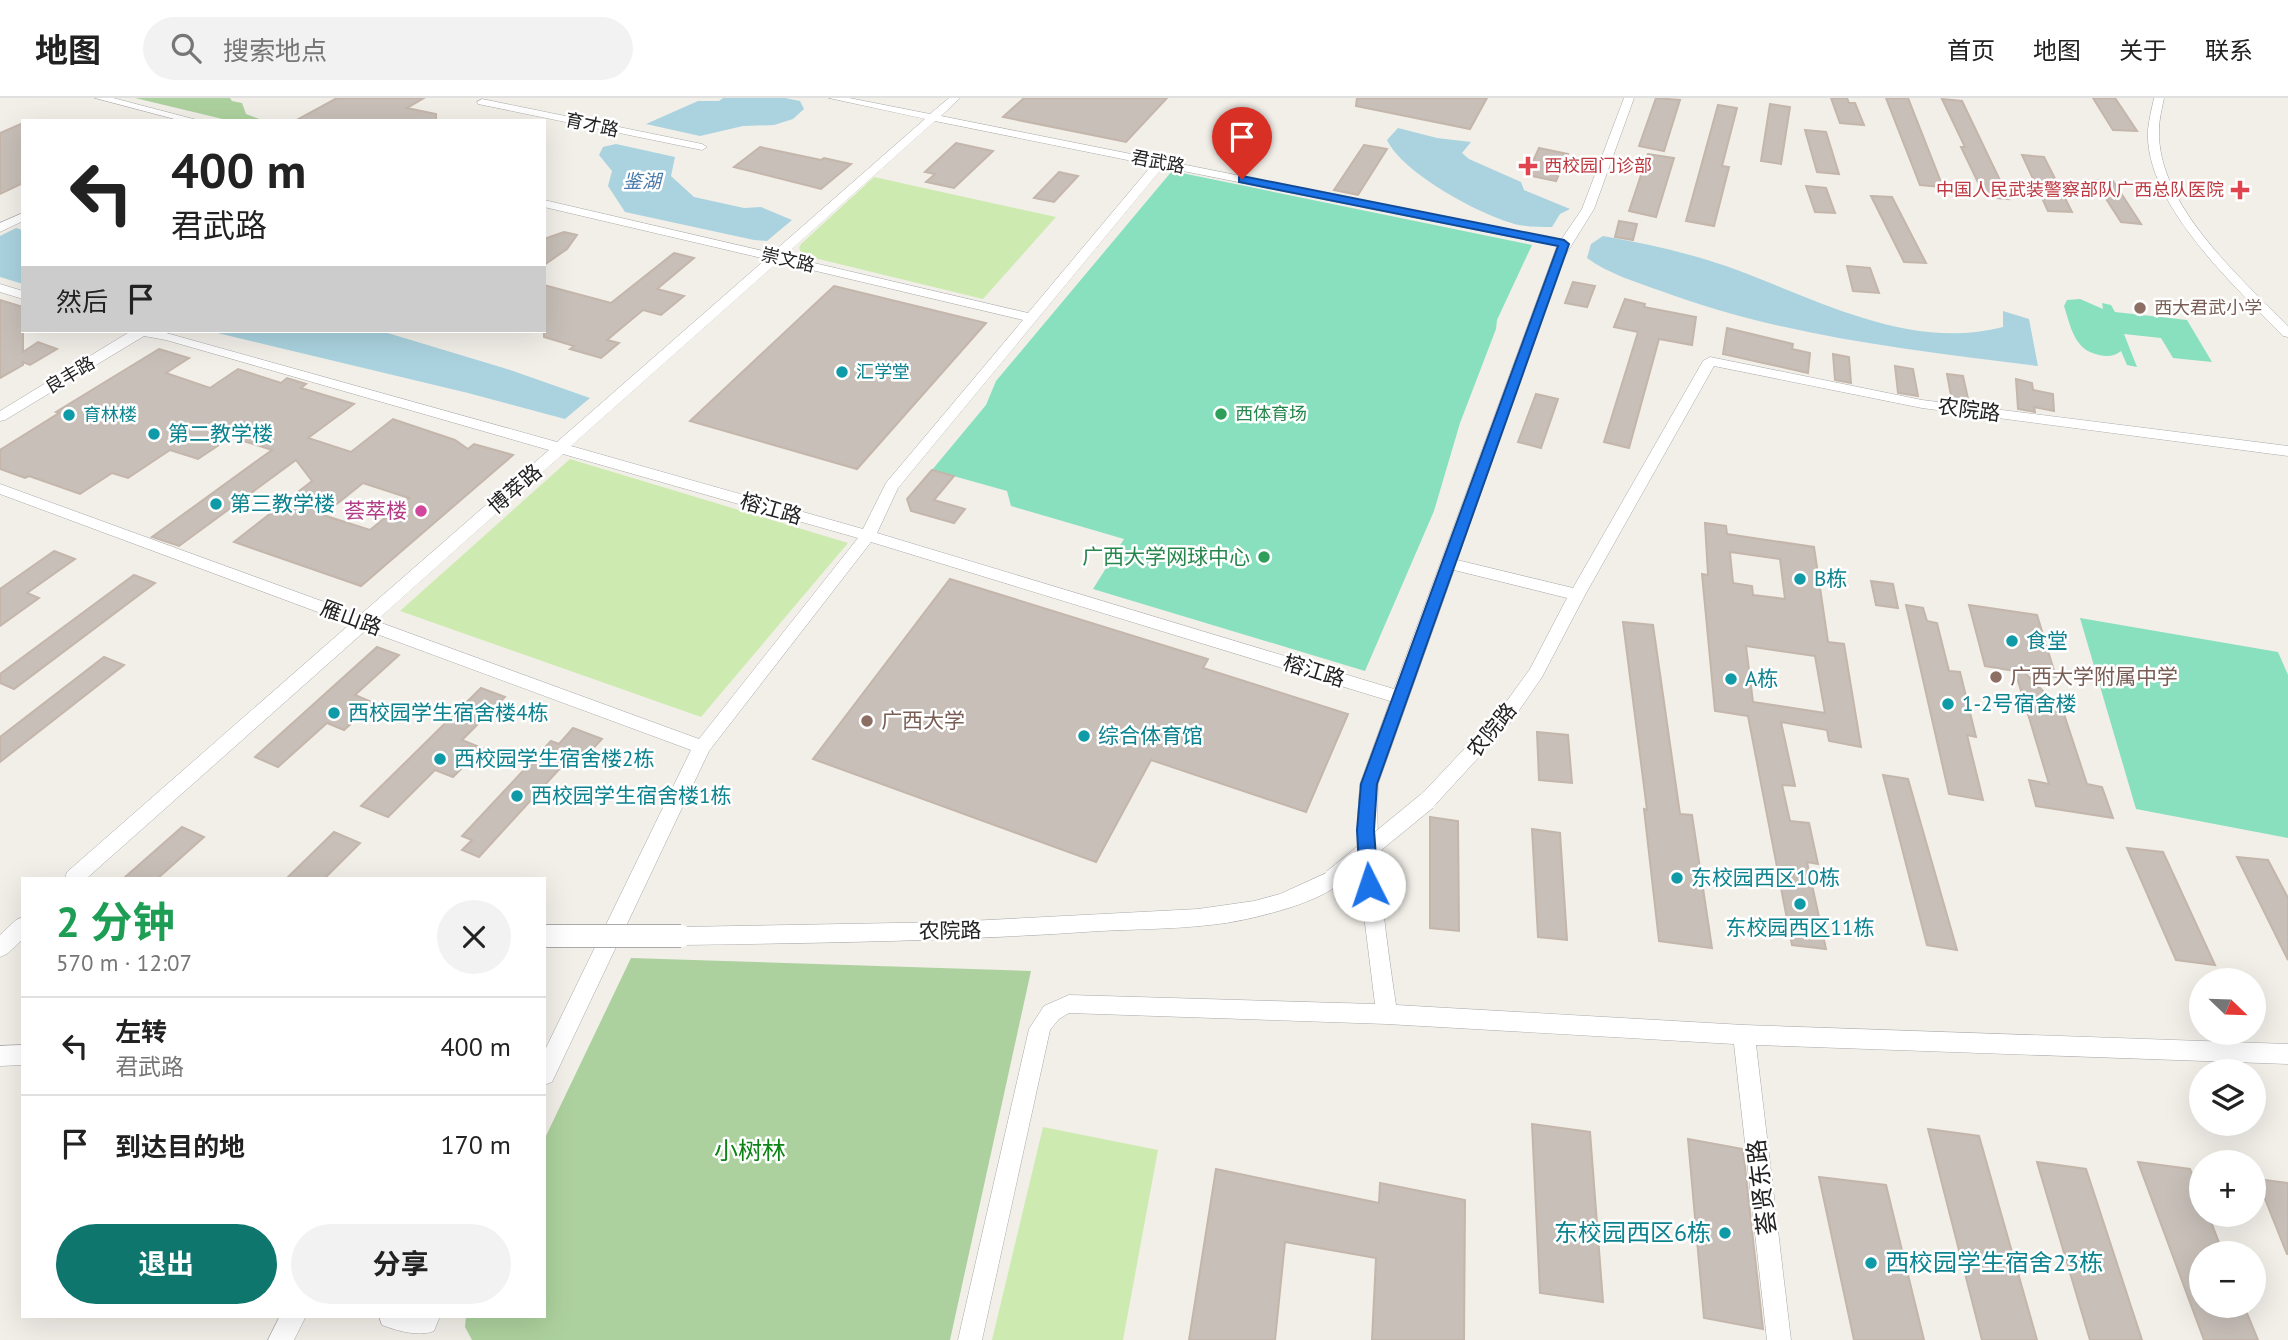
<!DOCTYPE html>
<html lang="zh">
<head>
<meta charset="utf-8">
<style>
	body { margin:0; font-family:"PT Sans","Noto Sans SC",sans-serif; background:#f2f2f2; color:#222; height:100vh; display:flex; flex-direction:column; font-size:26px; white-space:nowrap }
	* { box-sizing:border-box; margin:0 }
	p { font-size:23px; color:#767676 }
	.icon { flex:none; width:38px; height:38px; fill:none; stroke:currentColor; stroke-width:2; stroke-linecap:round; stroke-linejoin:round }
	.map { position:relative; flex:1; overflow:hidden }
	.details { position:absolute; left:21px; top:779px; width:525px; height:441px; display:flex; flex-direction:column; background:#fff; border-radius:0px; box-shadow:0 7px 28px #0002 }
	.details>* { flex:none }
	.banner { position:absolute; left:21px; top:21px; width:525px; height:214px; border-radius:0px; box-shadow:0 7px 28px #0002; background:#fff; color:#222; overflow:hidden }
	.needle { width:46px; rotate:113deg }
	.buttons { position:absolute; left:2189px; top:870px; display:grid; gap:14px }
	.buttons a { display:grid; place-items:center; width:77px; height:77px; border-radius:50%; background:#fff; box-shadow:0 7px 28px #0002; font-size:35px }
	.pin { position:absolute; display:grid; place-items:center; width:60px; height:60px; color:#fff; margin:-72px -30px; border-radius:50% 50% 50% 0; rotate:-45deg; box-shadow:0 0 7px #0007 }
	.pin .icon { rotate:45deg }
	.me { position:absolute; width:77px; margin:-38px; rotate:356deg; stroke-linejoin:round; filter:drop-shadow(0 0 5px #0008) }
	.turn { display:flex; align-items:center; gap:24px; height:147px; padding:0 35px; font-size:32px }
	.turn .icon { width:91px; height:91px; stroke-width:2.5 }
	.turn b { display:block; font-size:49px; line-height:60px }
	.then { display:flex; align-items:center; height:66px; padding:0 35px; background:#0003; gap:14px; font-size:26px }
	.round { display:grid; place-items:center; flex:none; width:74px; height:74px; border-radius:37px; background:#f2f2f2 }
	.head { display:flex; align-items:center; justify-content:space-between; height:119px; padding:0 35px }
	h1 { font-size:42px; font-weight:700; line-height:52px; color:#1e9e55 }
	.action { display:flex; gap:14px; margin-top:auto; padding:14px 35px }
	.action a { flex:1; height:80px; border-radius:42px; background:#0f766e; color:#fff; font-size:28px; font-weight:700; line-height:80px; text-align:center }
	.action a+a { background:#f2f2f2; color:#222 }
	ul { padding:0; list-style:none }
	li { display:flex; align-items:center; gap:21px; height:98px; padding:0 35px; border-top:2px solid #e0e0e0 }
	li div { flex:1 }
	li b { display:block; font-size:26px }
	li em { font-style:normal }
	header { display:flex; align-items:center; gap:42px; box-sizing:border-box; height:98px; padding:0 35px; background:#fff; border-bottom:2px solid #e0e0e0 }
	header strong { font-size:33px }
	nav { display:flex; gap:38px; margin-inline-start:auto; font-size:24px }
	.search { width:490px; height:63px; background:#f2f2f2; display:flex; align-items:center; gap:18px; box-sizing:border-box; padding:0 24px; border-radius:38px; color:#767676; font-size:26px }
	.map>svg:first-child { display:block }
	.grass { fill:#cdebb0 }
	.forest { fill:#add19e }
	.pitch { fill:#88e0be }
	.water { fill:#aad3df }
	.building { fill:#c7bfb8; stroke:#c4b6ab; stroke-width:2; fill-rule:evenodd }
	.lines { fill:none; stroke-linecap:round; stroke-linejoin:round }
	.minor-casing { stroke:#a9a9a9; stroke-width:1 }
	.minor { fill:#fff; fill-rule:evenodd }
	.minor-bridge-far1-casing { stroke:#a9a9a9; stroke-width:19; stroke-linecap:butt }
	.minor-bridge-casing { stroke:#a9a9a9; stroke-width:24; stroke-linecap:butt }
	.minor-bridge-far1 { stroke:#fff; stroke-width:18 }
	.minor-bridge { stroke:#fff; stroke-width:22 }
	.route { fill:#1a73e8; stroke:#114b97; stroke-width:2 }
	.health-dot { fill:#e0444e; stroke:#fff; stroke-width:2.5 }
	.education-dot { fill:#8d6e63; stroke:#fff; stroke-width:2.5 }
	.culture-dot { fill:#0f9aa8; stroke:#fff; stroke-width:2.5 }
	.leisure-dot { fill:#2e9e5b; stroke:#fff; stroke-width:2.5 }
	.hotel-dot { fill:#d1479c; stroke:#fff; stroke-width:2.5 }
	.labels { text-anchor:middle; stroke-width:5; stroke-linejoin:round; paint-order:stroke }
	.far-street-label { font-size:18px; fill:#222; stroke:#fff }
	.far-health-label { font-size:18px; fill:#be3a42; stroke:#fff; text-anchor:start }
	.far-education-label { font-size:18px; fill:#785e54; stroke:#fff; text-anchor:start }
	.far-culture-label { font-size:18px; fill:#0d838f; stroke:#fff; text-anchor:start }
	.far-leisure-label { font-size:18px; fill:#27864d; stroke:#fff; text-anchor:start }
	.far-water-label { font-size:19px; font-style:italic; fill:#4a7aab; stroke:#fff }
	.street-label { font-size:21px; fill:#222; stroke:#fff }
	.culture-label { font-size:21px; fill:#0d838f; stroke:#fff; text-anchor:start }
	.hotel-label { font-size:21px; fill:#b23c85; stroke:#fff; text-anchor:end }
	.leisure-label { font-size:21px; fill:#27864d; stroke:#fff; text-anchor:end }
	.education-label { font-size:21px; fill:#785e54; stroke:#fff; text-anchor:start }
	.near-park-label { font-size:24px; fill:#0c8416; stroke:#fff }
	.near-street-label { font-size:24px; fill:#222; stroke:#fff }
	.near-culture-label { font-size:24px; fill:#0d838f; stroke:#fff; text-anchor:end }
</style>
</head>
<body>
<header>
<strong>地图</strong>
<div class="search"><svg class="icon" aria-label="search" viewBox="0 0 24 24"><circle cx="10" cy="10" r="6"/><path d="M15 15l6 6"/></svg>搜索地点</div>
<nav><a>首页</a><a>地图</a><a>关于</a><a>联系</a></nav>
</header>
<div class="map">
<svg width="2288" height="1242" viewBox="0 0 2288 1242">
	<rect width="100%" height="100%" fill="#f2efe9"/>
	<g class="grass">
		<polygon points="874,79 1056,119 983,201 802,157 799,150 801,146"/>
		<polygon points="570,361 848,445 701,619 400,513"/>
		<polygon points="1043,1029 1158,1052 1123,1242 992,1242"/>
	</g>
	<g class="forest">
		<polygon points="135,0 230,0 232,3 242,5 246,16 265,23 231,23"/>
		<polygon points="631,860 1031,873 950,1242 472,1242 465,1229 466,1218 544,1218 544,1042"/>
	</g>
	<g class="pitch">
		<polygon points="1172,73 1532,147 1497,222 1496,231 1460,325 1434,413 1365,573 1093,491 1124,441 1011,408 1007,393 932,372 986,307 996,283"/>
		<path d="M2080 201 2103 211 2102 205 2111 207 2115 214 2187 222 2212 264 2173 260 2161 240 2124 236 2137 269 2127 267 2121 253C2115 258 2108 259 2099 257 2074 252 2071 229 2064 208L2067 202Z"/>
		<polygon points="2080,520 2278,554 2288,577 2288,740 2136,711"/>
	</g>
	<g class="water">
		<polygon points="723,0 785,0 800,3 804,11 793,21 774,27 743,28 700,38 646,26 698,3 719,3"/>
		<path d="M1398 30 1437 40 1471 44 1462 55 1469 61 1521 84 1524 92 1570 111 1560 116 1552 129C1541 129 1529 129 1519 127 1483 119 1402 75 1387 42Z"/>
		<polygon points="616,46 675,59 671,78 694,99 744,110 761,109 792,122 767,143 754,142 625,114 608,88 612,73 599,57 603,49"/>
		<polygon points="16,130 23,132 23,186 0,179 0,138"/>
		<path d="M1603 138C1648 146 1694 156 1737 172 1820 203 1912 253 2003 229V213L2029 221 2038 268C1911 252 1782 238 1661 193 1636 184 1609 176 1587 160L1591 146Z"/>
		<polygon points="209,233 381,233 507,271 590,300 565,321 468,295"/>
	</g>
	<g class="building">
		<polygon points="337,0 424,0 407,10 436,16 436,23 295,23"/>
		<polygon points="1024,0 1167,0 1126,44 1003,19"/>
		<polygon points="1357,0 1487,0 1470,31 1356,8"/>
		<polygon points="1656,0 1680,2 1664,53 1639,48"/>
		<polygon points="1831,0 1847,0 1849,5 1855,5 1864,27 1840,25"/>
		<polygon points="1886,0 1908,0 1943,89 1920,87"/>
		<polygon points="2093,0 2115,0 2137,33 2113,32"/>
		<polygon points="1942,1 1962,3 2009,101 1985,99 1961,49 1965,49"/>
		<polygon points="1770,6 1790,9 1781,66 1761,63"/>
		<polygon points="1718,7 1737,10 1722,68 1729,69 1714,128 1686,123"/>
		<polygon points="23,25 23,85 0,96 0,35"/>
		<polygon points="1805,32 1826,34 1839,76 1817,74"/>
		<polygon points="956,45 993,53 954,90 926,84 935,76 925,74"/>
		<polygon points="1364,47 1387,51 1358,97 1334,92"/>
		<polygon points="760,49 821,62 824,60 851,66 821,91 734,69"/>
		<polygon points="1539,50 1568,56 1556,83 1527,77"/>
		<polygon points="1648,56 1674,60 1656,119 1629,113"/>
		<polygon points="2022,57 2044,59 2072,114 2048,113"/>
		<polygon points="1059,74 1078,78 1054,104 1034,100"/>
		<polygon points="2094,82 2113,83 2141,126 2121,124"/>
		<polygon points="1806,88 1826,90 1835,115 1815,114"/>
		<polygon points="1871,98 1892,99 1926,165 1904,164"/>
		<polygon points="1619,123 1637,126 1633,142 1615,139"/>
		<polygon points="564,134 577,137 567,151 544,167 544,141"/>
		<polygon points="674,155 694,160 657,191 684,198 661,217 643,212 607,242 619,245 601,260 570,251 574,248 544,239 544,187 611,205"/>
		<polygon points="1847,168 1870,170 1879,195 1853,193"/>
		<polygon points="1573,184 1595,188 1587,209 1565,205"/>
		<polygon points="834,188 986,225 857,371 690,323"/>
		<polygon points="1625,201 1645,206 1644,209 1696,219 1692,247 1659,241 1629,350 1604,344 1638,234 1614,229"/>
		<polygon points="0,202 23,209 23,254 38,244 57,251 30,267 23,264 23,267 0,280"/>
		<polygon points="1727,230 1793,246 1792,251 1810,255 1808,275 1723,256"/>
		<path d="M159 251 189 260 166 275 210 290 238 271 281 285 287 280 306 286 301 290 354 306 308 340 351 354 393 321 455 342 468 351 474 346 513 357 361 488 234 444 312 383 296 362 179 448 152 439 272 352 231 339 198 361 170 352 128 380 112 375 80 396 29 378 25 380 0 371V352L59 315 56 314ZM363 385 409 400 370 432 323 417Z"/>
		<polygon points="1833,256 1849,259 1851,285 1835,282"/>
		<polygon points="1895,268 1913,271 1918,298 1898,295"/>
		<polygon points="1947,276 1963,278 1969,305 1952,303"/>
		<polygon points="2016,281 2032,285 2033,292 2053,296 2054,313 2034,309 2035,314 2018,311"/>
		<polygon points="1536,296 1558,301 1541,350 1518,344"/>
		<polygon points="932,372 954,378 934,402 965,411 954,425 911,413 907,401"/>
		<path d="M1705 425 1726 428 1727 436 1814 449 1828 544 1844 546 1861 649 1829 643 1827 632 1781 624 1795 688 1782 687 1790 723 1809 725 1818 766 1807 764 1826 851 1792 847 1748 618 1715 613 1702 476 1708 477ZM1730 454 1780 461 1785 501 1753 497 1752 488 1733 485ZM1746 548 1815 558 1825 615 1753 604Z"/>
		<polygon points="54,453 75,461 27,495 39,500 0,528 0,491"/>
		<polygon points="134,477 155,485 14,591 0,585 0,576"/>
		<polygon points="950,481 1208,561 1203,570 1348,616 1306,714 1151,662 1096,764 813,661"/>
		<polygon points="1871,483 1893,486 1898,510 1876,507"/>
		<polygon points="1906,507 1923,510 1927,523 1937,525 1949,573 1960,574 1976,639 1967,637 1983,702 1949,696"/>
		<polygon points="1969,507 2037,517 2056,579 2024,574 2063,613 2087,686 2102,689 2113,720 2036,708 2029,682 2049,686 2015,573 1985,568"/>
		<polygon points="1623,524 1653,527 1680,716 1692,717 1712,850 1659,843 1644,711 1647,712"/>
		<polygon points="377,549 399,557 355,597 374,605 344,632 327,625 278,669 255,659"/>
		<polygon points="104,559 124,567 0,664 0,639"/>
		<polygon points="481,590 505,599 462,642 482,650 453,679 435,672 388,719 361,708"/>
		<polygon points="573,630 602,641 586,658 575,654 479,759 462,752 472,742 462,738 551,643 559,646"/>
		<polygon points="1537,634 1568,637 1572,685 1539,682"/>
		<polygon points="1883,677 1908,681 1957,852 1927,847"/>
		<polygon points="1430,719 1458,723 1459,833 1430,830"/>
		<polygon points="182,729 204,739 158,780 124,780"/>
		<polygon points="1532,731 1560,735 1567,842 1538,839"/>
		<polygon points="334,734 360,745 325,780 287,780"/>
		<polygon points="2127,750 2163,754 2215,867 2176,862"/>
		<polygon points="2237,759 2268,762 2288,800 2288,862"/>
		<polygon points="1532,1026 1590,1034 1603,1204 1540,1195"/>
		<polygon points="1928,1031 1979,1038 2037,1242 1982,1242"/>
		<polygon points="1688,1041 1743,1051 1763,1231 1704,1220"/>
		<polygon points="2037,1064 2086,1071 2142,1242 2090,1242"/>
		<polygon points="2138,1064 2190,1071 2202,1100 2202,1116 2208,1116 2223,1155 2202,1155 2202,1208 2244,1208 2258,1242 2204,1242"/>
		<polygon points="1216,1071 1379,1105 1380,1085 1465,1102 1464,1242 1372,1242 1376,1160 1285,1144 1275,1242 1189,1242"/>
		<polygon points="1819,1079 1886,1087 1924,1242 1854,1242"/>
		<polygon points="2257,1081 2288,1085 2288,1156 2287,1156"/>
	</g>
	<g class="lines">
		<defs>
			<g id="minor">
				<polygon points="95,0 113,0 201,23 182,23"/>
				<path d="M829 0H849L930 16 949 0H960L941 18 1561 142 1582 111 1624 0H1634L1594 111 1563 161 1457 462 1573 490 1703 263 1710 259 1922 302 2288 348V358L1922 310 1714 268 1585 497 1542 579 1511 624 1434 708 1427 710 1420 708 1418 703 1420 698 1499 614 1530 571 1567 500 1454 472 1378 686C1375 761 1385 833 1396 907L1744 927 2288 946V966L1756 947 1791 1242H1767L1734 946 1387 926 1069 915 1059 921 1050 932 982 1242H958L1029 931 1044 908 1069 897 1375 906 1362 801 1358 715 1360 686 1390 603 871 444 709 653 552 984 544 987V954L691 652 366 532 87 780H65L67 774 350 526 0 396V386L360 517 549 352 166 242 144 238 5 322 0 323V313L131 233H159L557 344 766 161 544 109V102L772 155 925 21ZM935 23 1152 67 1028 215 784 158ZM1163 69 1557 148 1394 591 877 435 898 390ZM778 164 1023 222 886 385 863 431 571 348ZM563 356 858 440 699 641 376 523Z"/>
				<path d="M2154 0H2164C2162 10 2159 22 2159 32 2157 107 2240 179 2288 228V239L2283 238C2236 189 2144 106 2148 32 2149 21 2152 10 2154 0Z"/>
				<polygon points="482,1 702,46 707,49 702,52 478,6 477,4"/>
				<polygon points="23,115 23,123 0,134 0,125"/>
				<polygon points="0,186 23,193 23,201 0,194"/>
				<path d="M1333 772 1340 774 1343 780C1331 803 1252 821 1226 825 1185 831 1142 831 1100 833 960 843 821 845 681 847L674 844 671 838 674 832 681 829 950 824 1198 811 1254 803 1280 796Z"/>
				<polygon points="23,819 23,841 7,856 0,859 0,837 16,822"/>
				<polygon points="23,947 23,967 0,968 0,948"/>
				<polygon points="280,1218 306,1218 294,1242 268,1242"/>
				<path d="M379 1218H440L434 1233C419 1239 397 1233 382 1227Z"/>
			</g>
		</defs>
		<use href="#minor" class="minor-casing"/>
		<use href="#minor" class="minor"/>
		<defs>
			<polyline id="minor-bridge-far1" points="1333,780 1427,703"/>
			<polyline id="minor-bridge" points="544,838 681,838"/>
		</defs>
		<use href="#minor-bridge-far1" class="minor-bridge-far1-casing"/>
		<use href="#minor-bridge" class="minor-bridge-casing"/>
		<use href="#minor-bridge-far1" class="minor-bridge-far1"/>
		<use href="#minor-bridge" class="minor-bridge"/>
	</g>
	<polygon class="route" points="1242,78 1564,142 1569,146 1377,686 1374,732 1378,787 1375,792 1369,794 1363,792 1360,787 1357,732 1361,686 1558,148 1239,84 1239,79"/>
	<g class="health-dot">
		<path d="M1524.5 57.5h7v7h7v7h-7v7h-7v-7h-7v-7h7z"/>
		<path d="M2236.5 81.5h7v7h7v7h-7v7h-7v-7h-7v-7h7z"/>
	</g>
	<g class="education-dot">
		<circle cx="2140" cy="210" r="7"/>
		<circle cx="1996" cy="579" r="7"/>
		<circle cx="867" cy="623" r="7"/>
	</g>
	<g class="culture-dot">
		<circle cx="842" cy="274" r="7"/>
		<circle cx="69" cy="317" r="7"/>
		<circle cx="154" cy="336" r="7"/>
		<circle cx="216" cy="406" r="7"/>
		<circle cx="1800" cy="481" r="7"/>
		<circle cx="2012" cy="543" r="7"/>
		<circle cx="1731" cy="581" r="7"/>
		<circle cx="1948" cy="606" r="7"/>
		<circle cx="334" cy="615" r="7"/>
		<circle cx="1084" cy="638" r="7"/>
		<circle cx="440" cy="661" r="7"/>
		<circle cx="517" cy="698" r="7"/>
		<circle cx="1677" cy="780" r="7"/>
		<circle cx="1800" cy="806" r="7"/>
		<circle cx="1725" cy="1135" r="7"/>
		<circle cx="1871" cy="1165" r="7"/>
	</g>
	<g class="leisure-dot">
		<circle cx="1221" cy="316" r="7"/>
		<circle cx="1264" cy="459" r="7"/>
	</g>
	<circle class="hotel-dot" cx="421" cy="413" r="7"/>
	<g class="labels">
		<g class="far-street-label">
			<text transform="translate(592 27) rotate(12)" y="6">育才路</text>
			<text transform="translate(1158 64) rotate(11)" y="6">君武路</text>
			<text transform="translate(788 162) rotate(13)" y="6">崇文路</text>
			<text transform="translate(70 277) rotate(-31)" y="6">良丰路</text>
		</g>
		<g class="far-health-label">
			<text x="1544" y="74">西校园门诊部</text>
			<text x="2224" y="98" text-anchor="end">中国人民武装警察部队广西总队医院</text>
		</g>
		<g class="far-education-label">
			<text x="2154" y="216">西大君武小学</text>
		</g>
		<g class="far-culture-label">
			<text x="856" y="280">汇学堂</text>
			<text x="83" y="323">育林楼</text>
		</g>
		<g class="far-leisure-label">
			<text x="1235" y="322">西体育场</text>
		</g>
		<g class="far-water-label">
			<text x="642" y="90">鉴湖</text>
		</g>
		<g class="street-label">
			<text transform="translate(1969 312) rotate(7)" y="7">农院路</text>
			<text transform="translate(515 391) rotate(-41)" y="7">博萃路</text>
			<text transform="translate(771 411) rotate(16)" y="7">榕江路</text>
			<text transform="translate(351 520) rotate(20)" y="7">雁山路</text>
			<text transform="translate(1314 573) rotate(17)" y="7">榕江路</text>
			<text transform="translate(1492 632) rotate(-50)" y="7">农院路</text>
			<text transform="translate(950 833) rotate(-1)" y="7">农院路</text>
		</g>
		<g class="culture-label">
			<text x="168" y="343">第二教学楼</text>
			<text x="230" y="413">第三教学楼</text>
			<text x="1814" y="488">B栋</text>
			<text x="2026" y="550">食堂</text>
			<text x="1745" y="588">A栋</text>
			<text x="1962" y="613">1-2号宿舍楼</text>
			<text x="348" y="622">西校园学生宿舍楼4栋</text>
			<text x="1098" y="645">综合体育馆</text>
			<text x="454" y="668">西校园学生宿舍楼2栋</text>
			<text x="531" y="705">西校园学生宿舍楼1栋</text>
			<text x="1691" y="787">东校园西区10栋</text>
			<text x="1800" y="837" text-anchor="middle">东校园西区11栋</text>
		</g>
		<g class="hotel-label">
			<text x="407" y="420">荟萃楼</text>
		</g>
		<g class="leisure-label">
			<text x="1250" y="466">广西大学网球中心</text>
		</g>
		<g class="education-label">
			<text x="2010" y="586">广西大学附属中学</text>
			<text x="881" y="630">广西大学</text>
		</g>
		<g class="near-park-label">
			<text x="750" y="1061">小树林</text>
		</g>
		<g class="near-street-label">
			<text transform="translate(1762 1089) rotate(-97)" y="8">荟贤东路</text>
		</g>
		<g class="near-culture-label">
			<text x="1711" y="1143">东校园西区6栋</text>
			<text x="1885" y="1173" text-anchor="start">西校园学生宿舍23栋</text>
		</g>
	</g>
</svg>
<div class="buttons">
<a><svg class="needle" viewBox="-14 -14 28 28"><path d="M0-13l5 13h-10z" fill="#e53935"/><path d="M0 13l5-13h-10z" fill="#767676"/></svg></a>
<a><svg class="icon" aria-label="layers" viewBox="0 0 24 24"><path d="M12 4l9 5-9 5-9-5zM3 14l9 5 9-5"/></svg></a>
<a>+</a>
<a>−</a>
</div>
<div class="pin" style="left:1242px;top:81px;background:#d93025"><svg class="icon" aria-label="arrive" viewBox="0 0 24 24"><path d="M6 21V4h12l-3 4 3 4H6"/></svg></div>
<svg class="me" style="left:1369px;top:787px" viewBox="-20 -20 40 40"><circle r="19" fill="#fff"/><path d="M0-13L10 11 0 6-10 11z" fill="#1a73e8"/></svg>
<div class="banner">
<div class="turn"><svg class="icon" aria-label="left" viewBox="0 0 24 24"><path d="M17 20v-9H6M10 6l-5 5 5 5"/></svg><div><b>400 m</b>君武路</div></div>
<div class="then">然后<svg class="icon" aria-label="arrive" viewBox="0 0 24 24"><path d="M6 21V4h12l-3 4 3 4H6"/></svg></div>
</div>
<section class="details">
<div class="head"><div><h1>2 分钟</h1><p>570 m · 12:07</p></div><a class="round"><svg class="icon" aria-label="close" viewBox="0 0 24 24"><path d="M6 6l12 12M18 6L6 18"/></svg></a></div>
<ul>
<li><svg class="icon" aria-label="left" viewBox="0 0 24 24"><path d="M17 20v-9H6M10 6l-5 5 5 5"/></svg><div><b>左转</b><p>君武路</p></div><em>400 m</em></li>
<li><svg class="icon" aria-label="arrive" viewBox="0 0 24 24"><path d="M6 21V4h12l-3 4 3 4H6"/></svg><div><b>到达目的地</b></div><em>170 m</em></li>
</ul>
<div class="action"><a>退出</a><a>分享</a></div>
</section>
</div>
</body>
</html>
